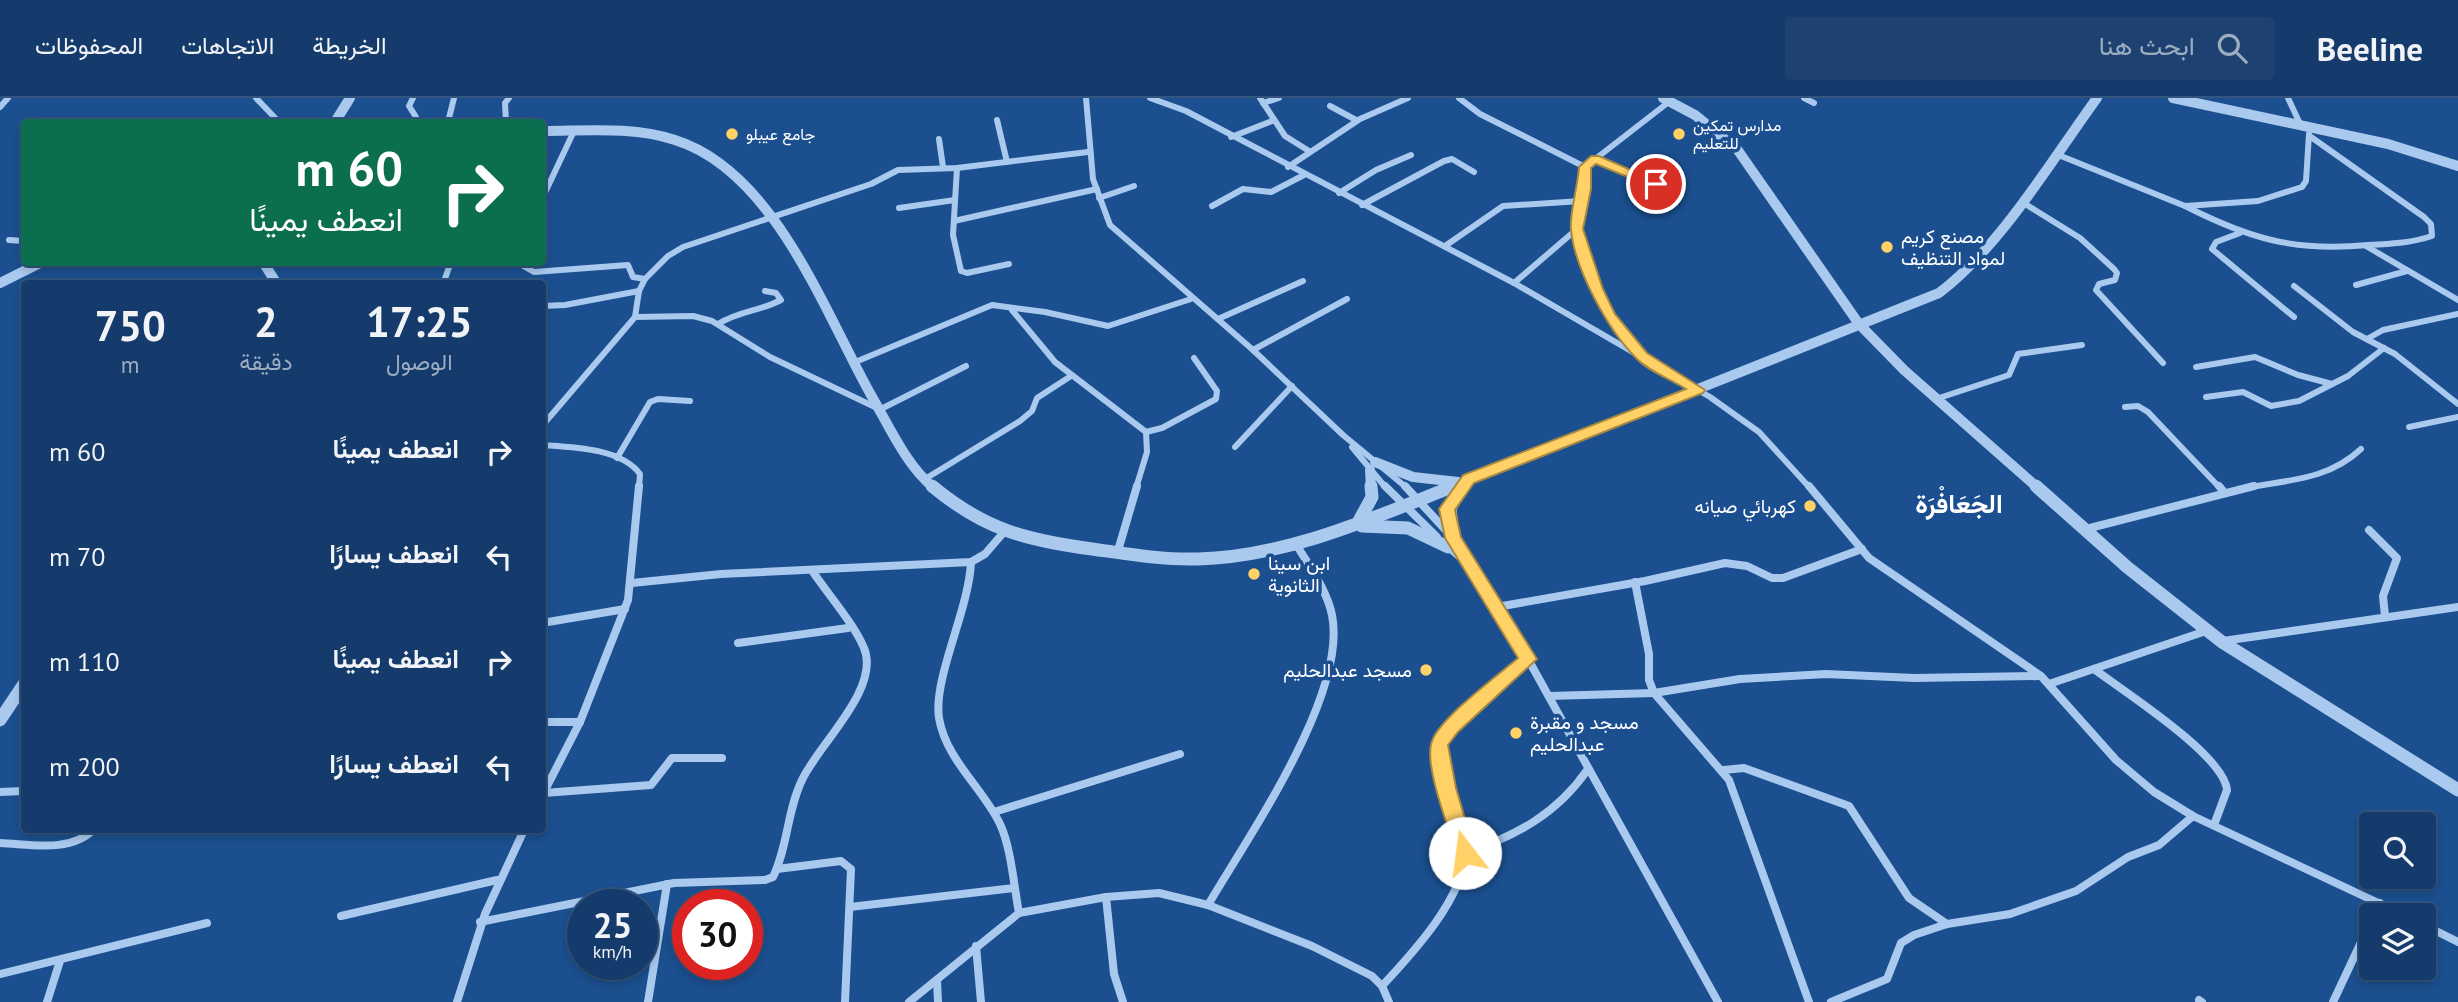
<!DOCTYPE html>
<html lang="ar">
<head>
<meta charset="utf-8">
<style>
	body { margin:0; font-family:"PT Sans",Vazirmatn,sans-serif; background:#1d4271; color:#f1f3f6; direction:rtl; height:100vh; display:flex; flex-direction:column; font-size:26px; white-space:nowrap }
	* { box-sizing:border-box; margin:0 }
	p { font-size:23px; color:#9dadc1 }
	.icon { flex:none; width:38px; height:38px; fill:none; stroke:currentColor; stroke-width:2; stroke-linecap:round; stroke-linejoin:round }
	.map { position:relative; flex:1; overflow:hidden; direction:ltr }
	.details { position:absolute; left:21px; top:182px; width:525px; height:553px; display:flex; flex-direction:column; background:#143b6b; border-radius:7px; box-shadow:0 4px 10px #0003,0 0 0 2px #33557e; direction:rtl }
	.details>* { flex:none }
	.top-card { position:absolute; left:21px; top:21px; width:525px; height:147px; border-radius:7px; box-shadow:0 4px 10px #0003,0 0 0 2px #33557e; direction:rtl; background:#0b6e4f; color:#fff; overflow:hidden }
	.controls { position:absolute; left:2359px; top:714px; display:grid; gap:14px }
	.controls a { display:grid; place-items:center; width:77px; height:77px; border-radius:7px; background:#143b6b; box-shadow:0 4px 10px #0003,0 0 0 2px #33557e; font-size:35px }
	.speed { position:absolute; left:567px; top:791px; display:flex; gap:14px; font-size:35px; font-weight:700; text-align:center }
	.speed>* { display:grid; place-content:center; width:91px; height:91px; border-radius:50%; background:#143b6b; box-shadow:0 4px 10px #0003,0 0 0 2px #33557e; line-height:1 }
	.speed small { font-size:18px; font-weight:400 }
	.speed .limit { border:10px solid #d22; background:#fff; color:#111 }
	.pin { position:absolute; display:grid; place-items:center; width:60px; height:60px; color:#fff; margin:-30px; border:4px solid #fff; border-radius:50%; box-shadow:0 2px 7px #0007 }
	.me { position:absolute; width:77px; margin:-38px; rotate:345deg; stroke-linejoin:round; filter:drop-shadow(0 0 5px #0008) }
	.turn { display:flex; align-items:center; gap:24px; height:147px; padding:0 28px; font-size:32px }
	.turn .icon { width:91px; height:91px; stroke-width:2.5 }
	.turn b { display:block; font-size:49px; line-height:60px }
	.eta { display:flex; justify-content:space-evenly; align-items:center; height:119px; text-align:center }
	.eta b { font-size:42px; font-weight:600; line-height:49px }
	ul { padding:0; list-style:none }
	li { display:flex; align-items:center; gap:21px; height:105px; padding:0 28px }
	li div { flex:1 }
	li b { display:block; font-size:26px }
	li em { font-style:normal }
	header { display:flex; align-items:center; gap:42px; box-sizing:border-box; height:98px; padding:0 35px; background:#143b6b; border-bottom:2px solid #33557e }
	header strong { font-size:33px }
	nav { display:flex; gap:38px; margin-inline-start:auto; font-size:24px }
	.search { width:490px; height:63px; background:#1d4271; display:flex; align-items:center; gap:18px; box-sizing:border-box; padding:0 24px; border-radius:7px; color:#9dadc1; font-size:26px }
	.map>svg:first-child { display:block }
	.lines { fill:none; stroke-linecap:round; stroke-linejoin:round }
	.minor-far1 { stroke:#a9c9ee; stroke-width:6 }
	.minor { stroke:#a9c9ee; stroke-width:8 }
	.tertiary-far1 { stroke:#a9c9ee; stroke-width:10 }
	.tertiary { stroke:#a9c9ee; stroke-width:13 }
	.route { fill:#ffd166; stroke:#a68842; stroke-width:2 }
	.poi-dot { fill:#ffd166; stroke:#1b4f8f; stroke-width:2.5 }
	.labels { text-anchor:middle; stroke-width:7; stroke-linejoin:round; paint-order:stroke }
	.far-poi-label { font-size:16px; fill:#fff; stroke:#1b4f8f; text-anchor:start }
	.poi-label { font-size:19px; fill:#fff; stroke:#1b4f8f; text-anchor:start }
	.district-label { font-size:26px; font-weight:bold; fill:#fff; stroke:#1b4f8f }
</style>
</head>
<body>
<header>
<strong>Beeline</strong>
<div class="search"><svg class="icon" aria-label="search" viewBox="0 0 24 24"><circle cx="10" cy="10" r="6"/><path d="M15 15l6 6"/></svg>ابحث هنا</div>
<nav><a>الخريطة</a><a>الاتجاهات</a><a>المحفوظات</a></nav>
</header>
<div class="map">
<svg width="2458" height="904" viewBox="0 0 2458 904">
	<rect width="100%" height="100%" fill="#1b4f8f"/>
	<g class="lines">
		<g class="minor-far1">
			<polyline points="256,0 279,24"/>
			<polyline points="413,0 409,8 416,19 415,24"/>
			<polyline points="1086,0 1093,81 1110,127 1253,252 1343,337 1407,390"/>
			<polyline points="1150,0 1186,13 1514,185 1710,299 1759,334 1810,390"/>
			<polyline points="1260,0 1285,38 1309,53"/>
			<polyline points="1459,0 1480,16 1585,69"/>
			<polyline points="1804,0 1814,5"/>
			<polyline points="2288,0 2301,28"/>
			<polyline points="1263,5 1279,0"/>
			<polyline points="1330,8 1356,22"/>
			<polyline points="0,9 8,0"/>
			<polyline points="997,22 1007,64"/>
			<polyline points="448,24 454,0"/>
			<polyline points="506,24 505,5 509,0"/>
			<polyline points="1231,39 1272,23"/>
			<polyline points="939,41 943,69"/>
			<polyline points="2056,56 2185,108 2258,103 2302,89 2306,83 2309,36"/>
			<polyline points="1595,61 1656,86"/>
			<polyline points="1288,69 1360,21 1408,0"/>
			<polyline points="1585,69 1670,3"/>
			<polyline points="957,70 953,137 961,173 967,175 1009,166"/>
			<polyline points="1339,95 1376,72 1411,57"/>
			<polyline points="1099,100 1134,88"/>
			<polyline points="542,101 574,33"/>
			<polyline points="2022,104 2080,140 2114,171 2117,175 2115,182 2099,186 2096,192 2163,265"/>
			<polyline points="1362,107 1444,63 1452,61 1474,74"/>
			<polyline points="1212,108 1243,91 1271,94 1304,77"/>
			<path d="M2185 108C2250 141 2295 154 2368 147 2389 146 2411 145 2432 138L2431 126 2424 119 2311 39"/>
			<polyline points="899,110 955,102"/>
			<polyline points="954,123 1097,91"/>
			<path d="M1577 131C1594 186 1602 208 1639 254"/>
			<polyline points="2240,135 2216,144 2212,151 2294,219"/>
			<polyline points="9,142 24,143"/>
			<polyline points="1445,148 1503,108 1581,103"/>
			<polyline points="2366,148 2458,202"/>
			<polyline points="518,165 534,174 628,167 633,179 645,181"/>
			<polyline points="1514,185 1577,131 1585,91 1585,69"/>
			<polyline points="443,186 451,164"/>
			<polyline points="2356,187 2407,173"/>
			<polyline points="2294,188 2353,234 2395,256 2458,306"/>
			<polyline points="542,208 565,207 639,193"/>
			<polyline points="1012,212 1055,264 1146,334 1147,354 1136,390"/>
			<polyline points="635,219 693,218 712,223 770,259 877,310"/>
			<polyline points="1218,221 1303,183"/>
			<path d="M718 226C741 212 758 214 781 202L776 195 765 193"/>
			<polyline points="2367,241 2383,232 2458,216"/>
			<polyline points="1253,252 1347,201"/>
			<polyline points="853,265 992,207 1045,214 1108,228 1191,201"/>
			<polyline points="2196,269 2255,259 2298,277 2332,286"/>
			<polyline points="2206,299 2243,294 2271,308 2299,303 2348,278 2384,250"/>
			<polyline points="1936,301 2009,277 2018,256 2082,247"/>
			<polyline points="2125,309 2138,308 2148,314 2220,390"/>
			<polyline points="879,312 966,268"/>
			<polyline points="542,328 635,219 639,193 645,181 668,158 683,149 871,86 898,72 957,70 1088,54"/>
			<polyline points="2409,329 2458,319"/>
			<polyline points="1146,334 1162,330 1216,301 1217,293 1194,260"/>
			<path d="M542 347C572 349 621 350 640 376L639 390"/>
			<polyline points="1235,349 1292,288"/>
			<polyline points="1352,349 1386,390"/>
			<polyline points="617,360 650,304 658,301 690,303"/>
			<polyline points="925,381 1020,323 1032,313 1037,300 1071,278"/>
			<path d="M2245 390C2288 382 2328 382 2361 351"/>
		</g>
		<g class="minor">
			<polyline points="1385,388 1437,439"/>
			<polyline points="1405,388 1453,440 1528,561 1718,904"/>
			<polyline points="1809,388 1869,460 2041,578 2116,662 2154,694 2193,718 2404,817"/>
			<polyline points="2219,388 2224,394"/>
			<polyline points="2086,431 2254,388"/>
			<polyline points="2369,432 2397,460 2383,498 2385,518"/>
			<polyline points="1446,447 1466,464"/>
			<polyline points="1117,456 1137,388"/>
			<path d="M971 464C969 512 933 580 939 620 946 662 983 690 1000 726 1011 749 1014 789 1019 815"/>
			<polyline points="1635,484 1649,556 1649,582 1654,595 1729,682 1809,904"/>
			<polyline points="632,485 721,476 971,464 985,456 1004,434"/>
			<polyline points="1497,509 1645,483 1725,465 1747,468 1772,480 1783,480 1862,451"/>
			<polyline points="542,525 625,511"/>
			<polyline points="2223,543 2458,509"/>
			<polyline points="738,545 848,530"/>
			<path d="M2094 571C2123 593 2224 657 2227 692L2214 727"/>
			<polyline points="2049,586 2206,533"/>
			<polyline points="1549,598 1654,595 1740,581 1826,576 1914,580 2040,578"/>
			<polyline points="542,624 580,624"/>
			<polyline points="1724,672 1744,670 1849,708 1909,800 1947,826"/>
			<polyline points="0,694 24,693"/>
			<polyline points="544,695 651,687 672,660 722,660"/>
			<polyline points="542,698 580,624 628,502 639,388"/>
			<polyline points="994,714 1180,656"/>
			<path d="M0 745C30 746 70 755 93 732"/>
			<path d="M1465 755C1516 738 1557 716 1588 671"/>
			<polyline points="777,771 841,763 851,771 845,904"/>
			<polyline points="1106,799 1114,876 1123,904"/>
			<path d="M1208 807C1248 739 1348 596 1332 517 1327 492 1309 468 1296 446"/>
			<polyline points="850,809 1014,790"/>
			<polyline points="2374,817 2380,805"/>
			<polyline points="341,818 497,782"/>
			<path d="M480 824 674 785 765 782 773 779C788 748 787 713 802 682 818 647 881 591 864 550 854 526 828 496 813 474"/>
			<polyline points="2424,827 2458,844"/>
			<polyline points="976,848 981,904"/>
			<polyline points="0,876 207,825"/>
			<polyline points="937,882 938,904"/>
			<path d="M1382 888C1411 857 1465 799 1465 754 1465 720 1426 673 1442 641 1454 617 1507 580 1528 561"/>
			<polyline points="2199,902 2202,904"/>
			<polyline points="47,904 60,863"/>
			<polyline points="457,904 485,816 524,732"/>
			<polyline points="648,904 667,786"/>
			<polyline points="909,904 1019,815 1106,799 1159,795 1208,807 1312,848 1372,878 1382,888 1389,904"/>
			<polyline points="1831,904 1887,881 1901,845 1914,837 1947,826 2010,816 2076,793 2128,759 2159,747 2193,718"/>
			<polyline points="2333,904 2371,823"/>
		</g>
		<g class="tertiary-far1">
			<polyline points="1663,0 1695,17 1737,51 1859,226 1904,272 2038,390"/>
			<polyline points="2173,0 2388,46 2458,68"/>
			<polyline points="335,24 350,0"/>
			<path d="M542 33C586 33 632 28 675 42 774 73 824 213 871 297 889 328 906 367 934 390"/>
			<polyline points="263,164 277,186"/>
			<polyline points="0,185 42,164"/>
			<polyline points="1375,364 1413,379 1458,384"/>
			<polyline points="1370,372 1371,390"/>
			<path d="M1449 390 1939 195C2001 148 2051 63 2097 0"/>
			<polyline points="1462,390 1466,385"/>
		</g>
		<g class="tertiary">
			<path d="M932 388C985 432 1026 442 1092 451 1127 456 1163 462 1198 461 1286 459 1373 420 1454 388"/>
			<polyline points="2036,388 2127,469 2222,544 2458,692"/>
			<polyline points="1359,423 1372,399 1371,388"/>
			<polyline points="1362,428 1408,430 1448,449"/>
			<polyline points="1453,440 1450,410 1463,388"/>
			<polyline points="0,622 24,586"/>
		</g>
	</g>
	<path class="route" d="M1591 58H1599L1663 86 1652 89 1596 66 1591 70V91L1583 131 1603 191 1615 216 1647 255 1705 292 1703 295 1474 385 1455 412 1461 439 1537 561 1458 634 1448 647 1456 690 1475 755 1472 761 1465 763 1459 761 1456 755C1449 730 1423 666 1432 643 1440 620 1498 577 1518 560L1445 440 1439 411 1463 377 1686 291C1670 281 1648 273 1636 260 1608 232 1575 172 1571 132 1569 117 1578 88 1579 69Z"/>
	<g class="poi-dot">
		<circle cx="732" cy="36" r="7"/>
		<circle cx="1679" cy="36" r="7"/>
		<circle cx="1887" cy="149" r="7"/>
		<circle cx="1810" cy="408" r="7"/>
		<circle cx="1254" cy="476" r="7"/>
		<circle cx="1426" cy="572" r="7"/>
		<circle cx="1516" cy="635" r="7"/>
	</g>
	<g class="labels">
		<g class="far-poi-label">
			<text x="1693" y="33">مدارس تمكين<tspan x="1693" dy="18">للتعليم</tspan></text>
			<text x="746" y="42">جامع عيبلو</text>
		</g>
		<g class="poi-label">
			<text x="1901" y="145">مصنع كريم<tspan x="1901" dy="22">لمواد التنظيف</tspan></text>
			<text x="1796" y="415" text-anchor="end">كهربائي صيانه</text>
			<text x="1268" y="472">ابن سينا<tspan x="1268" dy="22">الثانوية</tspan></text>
			<text x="1412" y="579" text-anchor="end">مسجد عبدالحليم</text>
			<text x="1530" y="631">مسجد و مقبرة<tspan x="1530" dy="22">عبدالحليم</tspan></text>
		</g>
		<g class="district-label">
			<text x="1959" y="415">الجَعَافْرَة</text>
		</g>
	</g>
</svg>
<div class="controls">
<a><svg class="icon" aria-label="search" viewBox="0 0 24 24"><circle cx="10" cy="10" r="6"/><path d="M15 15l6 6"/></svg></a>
<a><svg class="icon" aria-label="layers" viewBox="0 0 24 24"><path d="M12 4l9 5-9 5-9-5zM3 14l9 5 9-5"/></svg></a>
</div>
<div class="speed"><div>25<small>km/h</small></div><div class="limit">30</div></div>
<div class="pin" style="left:1656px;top:86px;background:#d93025"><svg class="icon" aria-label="arrive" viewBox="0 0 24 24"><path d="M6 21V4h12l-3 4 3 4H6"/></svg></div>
<svg class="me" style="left:1465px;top:755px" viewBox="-20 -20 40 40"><circle r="19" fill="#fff"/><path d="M0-13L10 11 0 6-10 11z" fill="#ffd166"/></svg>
<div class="top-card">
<div class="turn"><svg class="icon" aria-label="right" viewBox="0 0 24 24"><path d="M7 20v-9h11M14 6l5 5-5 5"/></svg><div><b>60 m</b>انعطف يمينًا</div></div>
</div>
<section class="details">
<div class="eta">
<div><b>17:25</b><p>الوصول</p></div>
<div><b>2</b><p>دقيقة</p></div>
<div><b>750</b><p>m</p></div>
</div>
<ul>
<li><svg class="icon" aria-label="right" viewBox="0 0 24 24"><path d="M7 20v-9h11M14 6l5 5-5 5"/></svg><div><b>انعطف يمينًا</b></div><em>60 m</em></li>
<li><svg class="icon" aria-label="left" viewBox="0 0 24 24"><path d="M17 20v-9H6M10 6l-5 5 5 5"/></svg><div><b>انعطف يسارًا</b></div><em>70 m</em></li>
<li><svg class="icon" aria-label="right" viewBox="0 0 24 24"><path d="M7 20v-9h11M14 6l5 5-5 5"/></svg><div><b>انعطف يمينًا</b></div><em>110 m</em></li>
<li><svg class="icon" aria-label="left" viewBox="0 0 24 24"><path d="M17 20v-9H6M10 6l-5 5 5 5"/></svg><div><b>انعطف يسارًا</b></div><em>200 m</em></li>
</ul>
</section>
</div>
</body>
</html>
